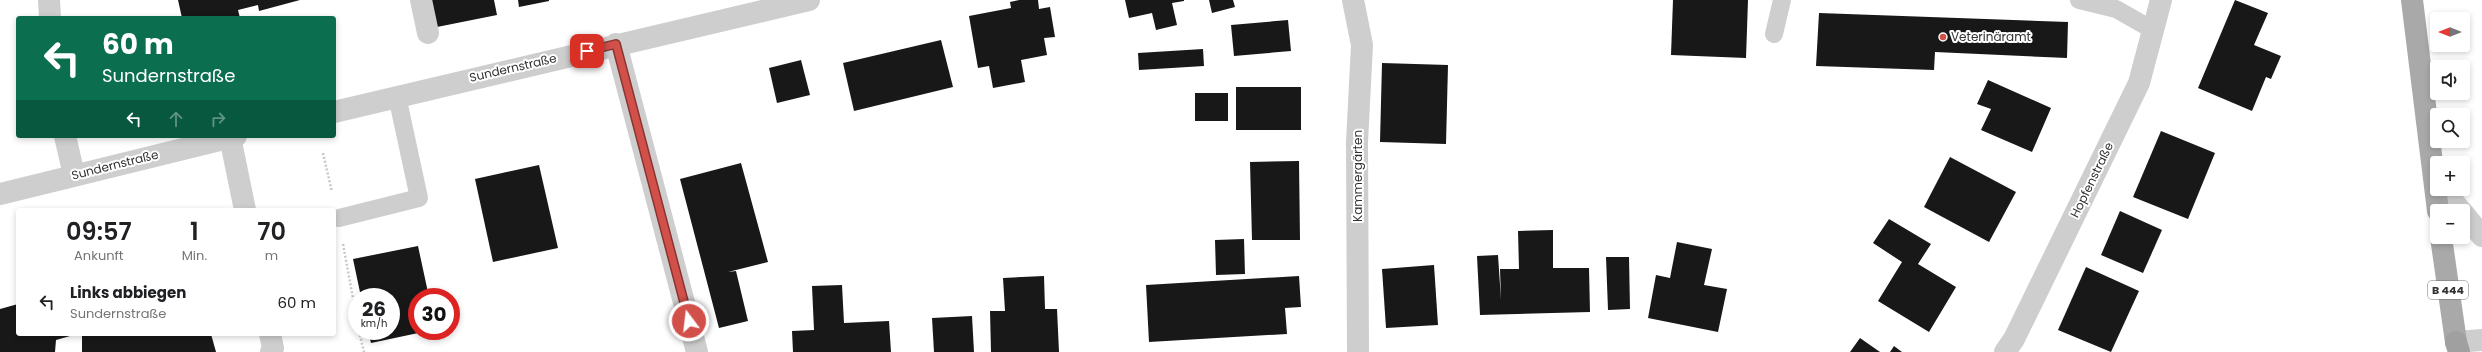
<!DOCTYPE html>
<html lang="de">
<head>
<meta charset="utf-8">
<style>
	body { margin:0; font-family:Poppins,sans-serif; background:#f6f6f6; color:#202124; height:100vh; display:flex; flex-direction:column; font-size:15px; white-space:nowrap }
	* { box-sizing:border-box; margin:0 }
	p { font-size:13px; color:#757577 }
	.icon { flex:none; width:22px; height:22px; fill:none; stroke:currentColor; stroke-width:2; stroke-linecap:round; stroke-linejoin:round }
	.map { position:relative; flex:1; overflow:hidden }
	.sheet { position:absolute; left:16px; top:208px; width:320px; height:128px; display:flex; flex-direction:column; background:#fff; border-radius:4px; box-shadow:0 2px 6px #0003 }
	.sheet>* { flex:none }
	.hud { position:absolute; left:16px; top:16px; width:320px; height:122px; border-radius:4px; box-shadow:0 2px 6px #0003; background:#0b6e4f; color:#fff; overflow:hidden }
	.needle { width:26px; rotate:270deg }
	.fabs { position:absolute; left:2430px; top:12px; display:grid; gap:8px }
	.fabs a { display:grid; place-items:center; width:40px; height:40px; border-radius:4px; background:#fff; box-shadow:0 2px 6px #0003; font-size:20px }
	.speed { position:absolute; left:348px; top:288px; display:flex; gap:8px; font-size:20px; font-weight:700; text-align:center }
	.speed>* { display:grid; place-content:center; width:52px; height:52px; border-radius:50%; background:#fff; box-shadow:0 2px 6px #0003; line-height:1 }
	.speed small { font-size:10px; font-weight:400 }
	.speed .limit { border:6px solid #d22; background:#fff; color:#111 }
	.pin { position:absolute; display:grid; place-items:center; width:34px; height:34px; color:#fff; margin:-17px; border-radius:8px; box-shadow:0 2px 6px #0006 }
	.me { position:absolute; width:44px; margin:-22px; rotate:345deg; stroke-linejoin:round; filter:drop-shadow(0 0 3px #0008) }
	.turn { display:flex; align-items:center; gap:14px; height:84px; padding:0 20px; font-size:18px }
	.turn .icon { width:52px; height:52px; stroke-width:2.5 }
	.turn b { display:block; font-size:28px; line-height:34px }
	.lanes { display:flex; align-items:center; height:38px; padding:0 20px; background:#0003; justify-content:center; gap:20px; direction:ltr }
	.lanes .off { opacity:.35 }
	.eta { display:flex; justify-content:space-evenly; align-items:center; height:68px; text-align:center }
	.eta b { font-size:24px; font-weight:600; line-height:28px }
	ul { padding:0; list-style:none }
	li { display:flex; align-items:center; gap:12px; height:52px; padding:0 20px }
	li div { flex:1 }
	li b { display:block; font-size:15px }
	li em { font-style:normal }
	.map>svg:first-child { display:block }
	.building { fill:#181818 }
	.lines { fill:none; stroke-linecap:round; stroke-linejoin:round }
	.path { stroke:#c8c8c8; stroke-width:2.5; stroke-dasharray:2 2; stroke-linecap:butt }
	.service { stroke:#cecece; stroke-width:18 }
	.minor { stroke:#cecece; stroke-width:22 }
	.tertiary { stroke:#cecece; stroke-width:22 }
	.primary { stroke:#a9a9a9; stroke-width:22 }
	.trunk { stroke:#a0a0a0; stroke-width:22 }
	.route-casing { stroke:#883430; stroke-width:10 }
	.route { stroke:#d2504a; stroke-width:7 }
	.poi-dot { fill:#d2504a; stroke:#fff; stroke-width:1.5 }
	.labels { text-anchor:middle; stroke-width:4; stroke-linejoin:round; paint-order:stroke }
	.shield { fill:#fff; stroke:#6f6f6f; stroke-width:1 }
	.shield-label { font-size:11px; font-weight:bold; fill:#313131 }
	.poi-label { font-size:12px; fill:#313131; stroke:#fff; text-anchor:start }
	.street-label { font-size:12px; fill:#313131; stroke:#fff }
</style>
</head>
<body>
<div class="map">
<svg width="2482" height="352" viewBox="0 0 2482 352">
	<rect width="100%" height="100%" fill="#fff"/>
	<g class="building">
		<polygon points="178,0 300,0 259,11 258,5 238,10 240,18 182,18"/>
		<polygon points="427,0 494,0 497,15 432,28"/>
		<polygon points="518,0 549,0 549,1 519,7"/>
		<polygon points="1019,0 1038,0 1039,9 1050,7 1055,37 1044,38 1047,55 1021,60 1025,82 993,88 989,66 978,68 969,16 1011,8 1010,2"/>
		<polygon points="1125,0 1184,0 1184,1 1172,3 1177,25 1156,30 1152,13 1129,18"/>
		<polygon points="1209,0 1233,0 1235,7 1212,13"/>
		<polygon points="1673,0 1748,0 1746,58 1671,55"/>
		<polygon points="2235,0 2268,13 2254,45 2281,56 2271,79 2266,77 2252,111 2198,88"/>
		<polygon points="1819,13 2068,22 2067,58 1935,52 1934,70 1816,66"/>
		<polygon points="1288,20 1291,51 1234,56 1231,25"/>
		<polygon points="941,40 953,87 854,111 843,63"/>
		<polygon points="1203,49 1204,66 1139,70 1138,53"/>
		<polygon points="801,60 810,95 777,103 769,68"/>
		<polygon points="1382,63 1448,65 1446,144 1380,142"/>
		<polygon points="1988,80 2051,108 2032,152 1981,130 1991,109 1977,104"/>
		<rect x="1236" y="87" width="65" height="43"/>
		<rect x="1195" y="93" width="33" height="28"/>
		<polygon points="2161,131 2215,153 2188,219 2133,197"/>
		<polygon points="1950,157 2016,192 1989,242 1924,207"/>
		<polygon points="1299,161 1300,240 1252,240 1250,162"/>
		<polygon points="741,163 768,262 728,272 736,271 748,321 719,328 680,179"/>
		<polygon points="539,165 558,248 493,262 475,179"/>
		<polygon points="2120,211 2162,230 2143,273 2101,255"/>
		<polygon points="1889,219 1931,244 1918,264 1956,287 1929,332 1878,301 1902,262 1873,243"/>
		<polygon points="1553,230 1553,268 1589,268 1590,312 1480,315 1477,256 1498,255 1501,300 1500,269 1519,269 1518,231"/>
		<polygon points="1244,239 1245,274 1216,275 1215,240"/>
		<polygon points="1677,242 1712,249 1704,285 1727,289 1718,332 1648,318 1656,275 1670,278"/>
		<polygon points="418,246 429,297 417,297 417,331 423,332 371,343 368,331 391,331 391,297 361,297 353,259"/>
		<polygon points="1606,257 1629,257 1630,309 1608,310"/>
		<polygon points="1434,265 1438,325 1386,328 1382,269"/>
		<polygon points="2086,267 2139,291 2111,352 2058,330"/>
		<polygon points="1044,276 1045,309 1057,309 1059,352 991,352 990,311 1005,311 1003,278"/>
		<polygon points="1299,276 1301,307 1285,308 1287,334 1149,342 1146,285"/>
		<polygon points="842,285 844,323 889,321 891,352 793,352 792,331 814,330 812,286"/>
		<polygon points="18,304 18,334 77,334 56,340 55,352 0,352 0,309"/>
		<polygon points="972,316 974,352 934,352 932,318"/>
		<polygon points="82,334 211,334 216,352 82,352"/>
		<polygon points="1860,338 1880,352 1850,352"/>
		<polygon points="1894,346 1902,352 1890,352"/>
	</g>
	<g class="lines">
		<g class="path">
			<polyline points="323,153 332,192"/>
			<polyline points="343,244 357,320"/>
			<polyline points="359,331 364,352"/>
		</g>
		<g class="service">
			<polyline points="2079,0 2116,9 2153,30"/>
			<polyline points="1774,34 1782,0"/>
			<polyline points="339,218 419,198 397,96"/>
		</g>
		<g class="minor">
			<polyline points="49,0 50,18"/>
			<polyline points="421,0 428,33"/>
			<polyline points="1353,0 1362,45 1357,142 1358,352"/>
			<polyline points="616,44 697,352"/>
			<polyline points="334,112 809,0"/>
			<polyline points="65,136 74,175"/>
			<polyline points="230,137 245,210"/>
			<polyline points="0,194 236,136"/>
			<polyline points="270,334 273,348 271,352"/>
			<polyline points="2005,352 2014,339 2139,83 2161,0"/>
		</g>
		<g class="tertiary">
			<polyline points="2443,189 2461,211"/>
			<polyline points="2463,213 2482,236"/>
			<polyline points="2456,342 2482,340"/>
		</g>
		<g class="primary">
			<polyline points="2412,0 2438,211"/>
			<polyline points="2441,237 2456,342"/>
		</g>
		<polyline class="trunk" points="2456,342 2459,352"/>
	</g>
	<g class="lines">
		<defs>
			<polyline id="route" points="587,51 616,44 689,321"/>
		</defs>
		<use href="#route" class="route-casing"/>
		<use href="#route" class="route"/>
	</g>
	<circle class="poi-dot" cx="1943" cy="37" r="4"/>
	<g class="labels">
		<rect class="shield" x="2428" y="281" width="40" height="18" rx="3"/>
		<g class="shield-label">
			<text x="2448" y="294">B 444</text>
		</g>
		<g class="poi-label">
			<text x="1951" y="41">Veterinäramt</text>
		</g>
		<g class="street-label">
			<text transform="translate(513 68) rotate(-13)" y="4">Sundernstraße</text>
			<text transform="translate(115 165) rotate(-14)" y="4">Sundernstraße</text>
			<text transform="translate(1358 176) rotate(-90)" y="4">Kammergärten</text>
			<text transform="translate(2092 180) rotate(-64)" y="4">Hopfenstraße</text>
		</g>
	</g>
</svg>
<div class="fabs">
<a><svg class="needle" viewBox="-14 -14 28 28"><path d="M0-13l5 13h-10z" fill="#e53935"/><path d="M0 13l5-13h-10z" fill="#757577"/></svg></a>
<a><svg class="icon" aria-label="sound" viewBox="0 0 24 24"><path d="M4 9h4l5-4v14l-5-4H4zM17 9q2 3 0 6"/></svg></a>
<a><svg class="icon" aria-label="search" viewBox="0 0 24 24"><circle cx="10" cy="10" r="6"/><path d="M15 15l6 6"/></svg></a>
<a>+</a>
<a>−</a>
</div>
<div class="speed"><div>26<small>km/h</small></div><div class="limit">30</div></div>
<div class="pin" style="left:587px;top:51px;background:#d93025"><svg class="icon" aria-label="arrive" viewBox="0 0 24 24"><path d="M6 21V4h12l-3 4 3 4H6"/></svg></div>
<svg class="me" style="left:689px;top:321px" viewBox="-20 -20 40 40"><circle r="17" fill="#d2504a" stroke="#fff" stroke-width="3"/><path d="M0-11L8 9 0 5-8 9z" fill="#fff"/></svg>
<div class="hud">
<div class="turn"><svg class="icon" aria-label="left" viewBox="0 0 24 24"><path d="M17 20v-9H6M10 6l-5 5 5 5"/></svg><div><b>60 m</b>Sundernstraße</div></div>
<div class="lanes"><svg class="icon" aria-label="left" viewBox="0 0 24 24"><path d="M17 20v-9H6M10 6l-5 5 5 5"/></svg><svg class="icon off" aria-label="ahead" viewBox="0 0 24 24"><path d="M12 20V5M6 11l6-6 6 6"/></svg><svg class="icon off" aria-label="right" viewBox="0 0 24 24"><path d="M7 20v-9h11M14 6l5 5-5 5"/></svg></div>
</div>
<section class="sheet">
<div class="eta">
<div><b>09:57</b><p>Ankunft</p></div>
<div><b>1</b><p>Min.</p></div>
<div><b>70</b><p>m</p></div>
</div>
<ul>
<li><svg class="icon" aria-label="left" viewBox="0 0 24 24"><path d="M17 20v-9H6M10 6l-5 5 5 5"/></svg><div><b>Links abbiegen</b><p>Sundernstraße</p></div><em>60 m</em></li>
</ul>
</section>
</div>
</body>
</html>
